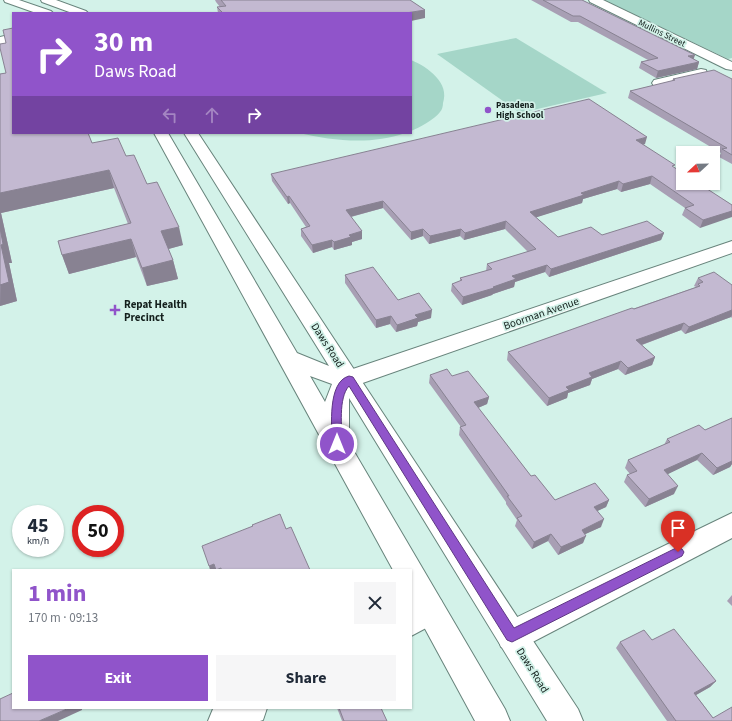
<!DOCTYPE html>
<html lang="en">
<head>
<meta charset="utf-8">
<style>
	body { margin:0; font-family:"Source Sans 3",sans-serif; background:#f6f6f7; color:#1f2937; height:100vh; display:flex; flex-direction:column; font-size:15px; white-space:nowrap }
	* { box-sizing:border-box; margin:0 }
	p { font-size:13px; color:#747a83 }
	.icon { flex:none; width:22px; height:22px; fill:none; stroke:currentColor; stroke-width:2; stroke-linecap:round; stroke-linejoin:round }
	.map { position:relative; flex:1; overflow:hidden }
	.drawer { position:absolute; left:12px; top:569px; width:400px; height:140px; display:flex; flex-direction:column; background:#fff; border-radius:0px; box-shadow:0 1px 3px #0004 }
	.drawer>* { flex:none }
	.hud { position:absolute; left:12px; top:12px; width:400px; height:122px; border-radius:0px; box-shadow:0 1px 3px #0004; background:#9054ca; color:#fff; overflow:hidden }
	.needle { width:26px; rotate:248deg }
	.controls { position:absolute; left:676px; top:146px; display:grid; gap:8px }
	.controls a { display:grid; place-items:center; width:44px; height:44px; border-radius:0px; background:#fff; box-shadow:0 1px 3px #0004; font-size:20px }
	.speed { position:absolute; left:12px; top:505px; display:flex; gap:8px; font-size:20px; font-weight:700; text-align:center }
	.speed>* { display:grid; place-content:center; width:52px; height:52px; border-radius:50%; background:#fff; box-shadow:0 1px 3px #0004; line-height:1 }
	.speed small { font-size:10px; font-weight:400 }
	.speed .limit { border:6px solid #d22; background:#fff; color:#111 }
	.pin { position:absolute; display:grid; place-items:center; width:34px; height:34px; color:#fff; margin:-41px -17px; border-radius:50% 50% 50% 0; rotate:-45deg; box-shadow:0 0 4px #0007 }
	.pin .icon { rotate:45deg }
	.me { position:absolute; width:44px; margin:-22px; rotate:0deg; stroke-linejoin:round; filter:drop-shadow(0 0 3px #0008) }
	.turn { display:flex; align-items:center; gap:14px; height:84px; padding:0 16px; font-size:18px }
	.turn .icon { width:52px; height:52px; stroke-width:2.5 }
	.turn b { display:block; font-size:28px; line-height:34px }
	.lanes { display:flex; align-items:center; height:38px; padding:0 16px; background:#0003; justify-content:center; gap:20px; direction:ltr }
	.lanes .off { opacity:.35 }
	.round { display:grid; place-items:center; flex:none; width:42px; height:42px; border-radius:0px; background:#f6f6f7 }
	.head { display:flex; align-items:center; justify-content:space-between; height:68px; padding:0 16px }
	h1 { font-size:24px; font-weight:700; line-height:30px; color:#9054ca }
	.button { display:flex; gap:8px; margin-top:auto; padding:8px 16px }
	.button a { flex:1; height:46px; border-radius:0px; background:#9054ca; color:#fff; font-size:16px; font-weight:700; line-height:46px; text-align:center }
	.button a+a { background:#f6f6f7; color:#1f2937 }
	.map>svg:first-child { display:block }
	.green { fill:#a5d6c8 }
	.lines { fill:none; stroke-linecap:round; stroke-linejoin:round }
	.minor-casing { stroke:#68847c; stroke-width:2 }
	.secondary-casing { stroke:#68847c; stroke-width:2 }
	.minor { fill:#fff; fill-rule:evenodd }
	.secondary { fill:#fff; fill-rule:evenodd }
	.wall { fill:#a89fb4 }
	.shaded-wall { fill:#888292 }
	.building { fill:#c3b9d1; stroke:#888292 }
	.route { fill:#9054ca; stroke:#5e3783 }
	.poi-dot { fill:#9054ca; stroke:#d3f2e9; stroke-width:1.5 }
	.labels { text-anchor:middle; stroke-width:3.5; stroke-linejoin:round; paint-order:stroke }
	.far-street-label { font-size:9px; fill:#14201d; stroke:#d3f2e9 }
	.far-poi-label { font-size:9px; font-weight:bold; fill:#14201d; stroke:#d3f2e9; text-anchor:start }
	.poi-label { font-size:11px; font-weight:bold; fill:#14201d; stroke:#d3f2e9; text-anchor:start }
	.street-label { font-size:11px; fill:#14201d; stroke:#d3f2e9 }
</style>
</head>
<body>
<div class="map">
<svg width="732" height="721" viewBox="0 0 732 721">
	<rect width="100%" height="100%" fill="#d3f2e9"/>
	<g class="green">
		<polygon points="604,0 732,0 732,58 728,59"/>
		<polygon points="516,38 607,93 520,113 437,54"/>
		<path d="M411 60C428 67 450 83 443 103 443 106 442 110 440 112 435 119 419 128 411 131Z"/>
		<path d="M299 133H405C372 145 333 141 299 133Z"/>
	</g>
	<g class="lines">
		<defs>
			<g id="minor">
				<polygon points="589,0 603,0 732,62 732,70 726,69 590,2"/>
				<polygon points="13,34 13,42 0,45 0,37"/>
				<polygon points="701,69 706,70 707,73 706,76 659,87 654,86 652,83 654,80"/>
				<polygon points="732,241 732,253 357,385 349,387 341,385 338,379 341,373"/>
				<polygon points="732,513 732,538 523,647 512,651 501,647 497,636 501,625"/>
				<polygon points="430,596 441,600 445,610 441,620 411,636 411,605"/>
				<polygon points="216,708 267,708 263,720 260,721 208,721 213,709"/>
			</g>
			<g id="secondary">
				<polygon points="4,0 19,0 51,11 53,13 36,13 5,2"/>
				<polygon points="41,0 56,0 86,11 88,13 72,13 42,2"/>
				<path d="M154 133H168L297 353 329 366 184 133H198L578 709 583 721H547L349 398V443L505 709 510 721H475L411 603V570H393ZM310 376 332 384 325 402Z"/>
			</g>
		</defs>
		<use href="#minor" class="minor-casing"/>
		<use href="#secondary" class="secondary-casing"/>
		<use href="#minor" class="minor"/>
		<use href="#secondary" class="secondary"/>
	</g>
	<g class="wall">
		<polygon points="215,0 410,0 425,10 425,18 411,13 218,13 217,7 220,7 216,2"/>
		<polygon points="531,0 582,0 699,62 697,69 656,78 639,68 641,62 648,60 578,22 571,22"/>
		<polygon points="6,43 92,143 126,156 147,184 183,245 168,249 173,260 178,279 147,286 136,257 69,274 62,255 128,224 114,188 1,213 12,263 9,263 17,301 0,306 0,74 6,73"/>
		<polygon points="673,79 732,79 732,164 719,157 721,153 628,98 630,91 672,81"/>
		<polygon points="645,144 643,145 674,168 732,205 700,228 682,215 685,208 650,184 621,192 617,189 583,199 582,203 536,217 558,237 664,233 661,240 549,277 545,272 515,282 514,287 493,294 492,295 462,305 451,291 452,284 460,281 460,278 486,271 487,264 528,252 505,229 464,240 460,236 429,244 423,236 411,240 383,208 351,217 362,239 352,242 352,245 334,250 332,247 313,253 301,236 301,229 306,227 290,203 288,204 272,181 271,174"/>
		<polygon points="345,275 398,300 431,318 418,322 417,326 396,332 390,324 376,328 345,283"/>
		<polygon points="698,278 732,285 732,318 731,317 685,334 681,330 642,345 655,357 652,365 625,375 618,369 592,379 590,385 568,393 567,398 547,406 507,360 508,352 696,287 694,286"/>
		<polygon points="430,375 452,376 489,397 487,404 478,408 531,476 555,500 609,500 606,507 597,511 601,527 585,534 583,543 558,555 548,541 532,549 515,526 517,520 506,504 506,502 459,435 460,427 461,427 429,383"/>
		<polygon points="732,418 732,464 730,467 713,475 697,460 667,474 674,494 645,507 624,482 627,475 630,474 625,468 628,460 664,445 667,439 705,430"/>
		<polygon points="732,595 732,606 727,601"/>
		<polygon points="652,640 716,681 710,687 696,695 713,718 732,721 667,721 616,648 620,642"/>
		<polygon points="337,708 381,708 387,721 342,721"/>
	</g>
	<g class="shaded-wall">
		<polygon points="425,10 425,18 411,21 411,13 406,13"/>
		<polygon points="695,55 693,61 688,56"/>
		<polygon points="699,62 697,69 656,78 658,71"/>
		<polygon points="647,137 645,144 634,147 636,140"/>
		<polygon points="109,170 114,188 1,213 12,263 9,263 17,301 0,306 1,245 0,228 0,193"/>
		<polygon points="652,176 650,184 621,192 623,184"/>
		<polygon points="619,181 617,189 583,199 582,203 528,220 530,212 581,193"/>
		<polygon points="289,196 290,203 288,204 287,197"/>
		<polygon points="383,201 383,208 346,218 346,210"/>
		<polygon points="732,209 732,217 700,228 703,220"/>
		<polygon points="506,221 505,229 464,240 465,233"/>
		<polygon points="179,227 183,245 165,250 161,231"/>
		<polygon points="423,229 423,236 411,240 411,232"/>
		<polygon points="461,229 460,236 429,244 430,236"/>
		<polygon points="362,231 362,239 352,242 352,245 334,250 334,242 349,235"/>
		<polygon points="664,233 661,240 549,277 551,269"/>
		<polygon points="131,239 136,257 69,274 62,255"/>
		<polygon points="332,240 332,247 313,253 312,245"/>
		<polygon points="173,260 178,279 147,286 142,268"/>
		<polygon points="547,265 545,272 515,282 514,287 493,294 492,295 462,305 463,297 493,287 512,276"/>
		<polygon points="432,310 431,318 418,322 417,326 396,332 397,325 415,315"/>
		<polygon points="732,310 732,315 731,317 685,334 689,327"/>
		<polygon points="391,316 390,324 376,328 376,320"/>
		<polygon points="684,323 681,330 633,348 636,340"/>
		<polygon points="655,357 652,365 625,375 628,368"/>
		<polygon points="621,361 618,369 592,379 590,385 568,393 567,398 547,406 549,398 589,373"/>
		<polygon points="489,397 487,404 473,410 474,402"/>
		<polygon points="702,453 697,460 660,478 664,470"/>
		<polygon points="732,458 732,464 730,467 713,475 717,468"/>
		<polygon points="678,486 674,494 645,507 649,499"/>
		<polygon points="609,500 606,507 591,514 594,507"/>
		<polygon points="604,519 601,527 579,537 582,530"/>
		<polygon points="551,534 548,541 532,549 534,542"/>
		<polygon points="586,536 583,543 558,555 561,547"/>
		<polygon points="214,564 216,570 210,570 209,566"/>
		<polygon points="716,681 710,687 689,699 694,693"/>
		<polygon points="69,708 82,708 82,710 58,721 39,721"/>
	</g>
	<g class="building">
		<polygon points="221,0 410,0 425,10 406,13 223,13 217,7 226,6"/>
		<polygon points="543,0 582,0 695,55 688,56 699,62 658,71 641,62 658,58 580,16 573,16"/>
		<polygon points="13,28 13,133 88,133 92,143 118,138 126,156 134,155 147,184 157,182 179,227 161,231 173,260 142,268 131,239 62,255 58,241 131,223 109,170 0,193 0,74 6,73 0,48 0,44 6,43 3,30"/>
		<polygon points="714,70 732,79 732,155 722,149 727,148 630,91 675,80 673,79"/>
		<polygon points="589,99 647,137 636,140 675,165 672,166 683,173 683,183 698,183 732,205 732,211 703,220 685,208 694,205 652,176 623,184 619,181 581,193 584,195 530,212 558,237 591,227 602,235 647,221 664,233 551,269 547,265 512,276 516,279 493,287 494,288 463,297 452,284 462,280 460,278 492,269 487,264 536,249 506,221 465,233 461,229 430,236 423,229 411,232 383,201 346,210 362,231 349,235 351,237 334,242 332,240 312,245 301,229 310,226 289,196 287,197 271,174"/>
		<polygon points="0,228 3,244 1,245 9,282 0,285"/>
		<polygon points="373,267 398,300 419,293 432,310 415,315 418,318 397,325 391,316 376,320 345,275"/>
		<polygon points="714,272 732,285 732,310 689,327 684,323 636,340 655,357 628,368 621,361 589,373 592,377 566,387 569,390 549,398 508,352 632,308 634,309 700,286 698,284 703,282 698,278"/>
		<polygon points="447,369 452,376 468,371 489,397 474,402 531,476 535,475 555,500 595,483 609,500 594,507 604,519 582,530 586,536 561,547 551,534 534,542 517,518 522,516 507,496 509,496 460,427 466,425 430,375"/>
		<polygon points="732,418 732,461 717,468 702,453 664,470 678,486 649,499 627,475 637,471 628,460 670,442 667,439 699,425 705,430"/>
		<polygon points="280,514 286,529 291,527 310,570 221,570 221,568 216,570 214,564 209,566 202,546 253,526 252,525"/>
		<polygon points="674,629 716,681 694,693 713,718 732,707 732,721 676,721 620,642 644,630 652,640"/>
		<polygon points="13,693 13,708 69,708 39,721 0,721 0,699"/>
		<polygon points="339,708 381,708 387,721 344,721"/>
	</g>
	<path class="route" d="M349 376 353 377 514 628 674 549 678 547 682 549 684 552 682 556 516 640 512 642 507 640 349 386C338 398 342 428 342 444L341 447H333L332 444C332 427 327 382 349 376Z"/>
	<g class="poi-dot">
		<circle cx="488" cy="110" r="4"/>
		<path d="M113 304h4v4h4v4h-4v4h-4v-4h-4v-4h4z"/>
	</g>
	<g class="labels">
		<g class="far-street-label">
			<text transform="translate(662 33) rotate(26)" y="3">Mullins Street</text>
		</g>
		<g class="far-poi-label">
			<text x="496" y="108">Pasadena<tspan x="496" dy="10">High School</tspan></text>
		</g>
		<g class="poi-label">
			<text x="124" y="308">Repat Health<tspan x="124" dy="13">Precinct</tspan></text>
		</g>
		<g class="street-label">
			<text transform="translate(541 313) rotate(-19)" y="4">Boorman Avenue</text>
			<text transform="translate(328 345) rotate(57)" y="4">Daws Road</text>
			<text transform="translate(533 670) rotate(58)" y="4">Daws Road</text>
		</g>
	</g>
</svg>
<div class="controls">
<a><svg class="needle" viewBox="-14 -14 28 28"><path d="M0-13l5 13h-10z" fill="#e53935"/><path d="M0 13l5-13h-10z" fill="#747a83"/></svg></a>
</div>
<div class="speed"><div>45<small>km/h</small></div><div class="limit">50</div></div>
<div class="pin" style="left:678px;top:552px;background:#d93025"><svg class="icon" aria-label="arrive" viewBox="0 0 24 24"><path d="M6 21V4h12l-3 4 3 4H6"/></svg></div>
<svg class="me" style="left:337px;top:444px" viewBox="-20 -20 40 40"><circle r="17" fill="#9054ca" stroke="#fff" stroke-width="3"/><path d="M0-11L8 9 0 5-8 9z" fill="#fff"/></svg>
<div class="hud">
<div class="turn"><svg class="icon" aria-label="right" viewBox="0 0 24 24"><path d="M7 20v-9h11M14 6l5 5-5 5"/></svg><div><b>30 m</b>Daws Road</div></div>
<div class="lanes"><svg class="icon off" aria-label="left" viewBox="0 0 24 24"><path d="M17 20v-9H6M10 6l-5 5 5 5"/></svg><svg class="icon off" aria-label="ahead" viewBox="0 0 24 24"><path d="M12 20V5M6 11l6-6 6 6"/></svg><svg class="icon" aria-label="right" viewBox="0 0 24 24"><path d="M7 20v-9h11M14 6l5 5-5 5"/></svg></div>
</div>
<section class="drawer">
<div class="head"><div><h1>1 min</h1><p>170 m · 09:13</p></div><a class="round"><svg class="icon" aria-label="close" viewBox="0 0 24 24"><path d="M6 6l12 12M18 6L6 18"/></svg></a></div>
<div class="button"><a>Exit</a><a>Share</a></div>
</section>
</div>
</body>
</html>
